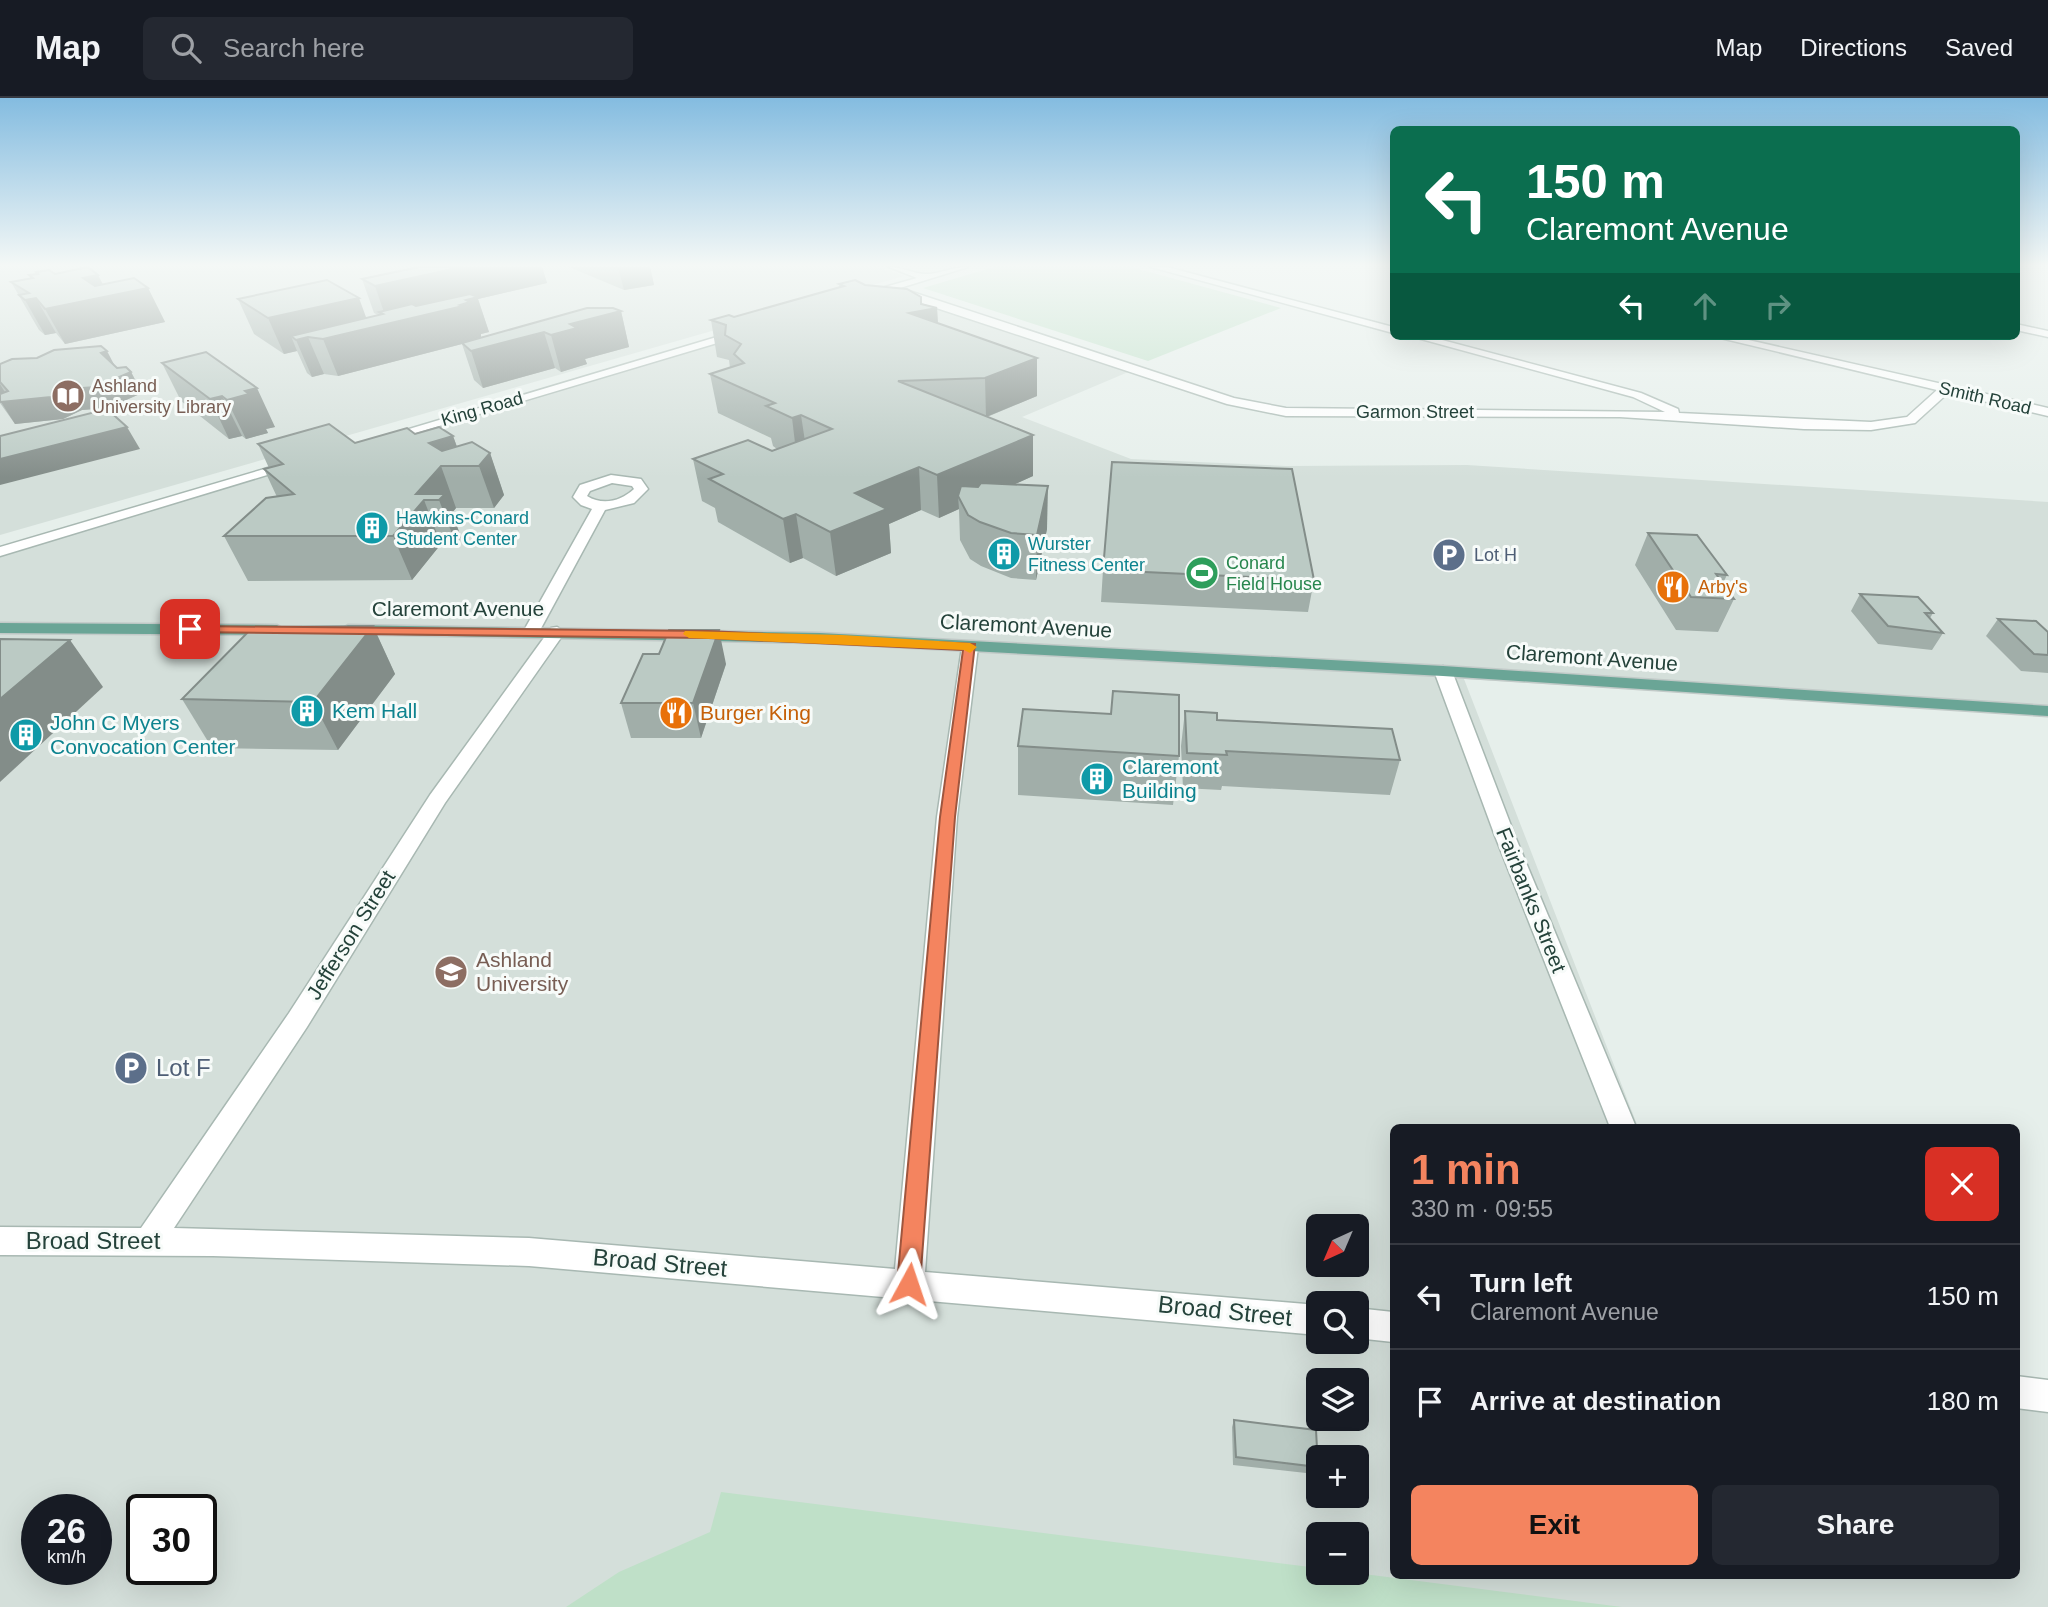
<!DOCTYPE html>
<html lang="en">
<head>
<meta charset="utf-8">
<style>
	body { margin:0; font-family:Helvetica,sans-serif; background:#242831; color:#f1f3f6; height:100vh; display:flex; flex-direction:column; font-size:26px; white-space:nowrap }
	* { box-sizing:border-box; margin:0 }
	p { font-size:23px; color:#9ea1a6 }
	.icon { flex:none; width:38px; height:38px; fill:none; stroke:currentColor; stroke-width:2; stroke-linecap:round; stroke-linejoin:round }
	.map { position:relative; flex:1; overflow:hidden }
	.drawer { position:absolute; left:1390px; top:1026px; width:630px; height:455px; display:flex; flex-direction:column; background:#171b24; border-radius:10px; box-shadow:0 7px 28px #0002 }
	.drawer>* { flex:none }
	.banner { position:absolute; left:1390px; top:28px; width:630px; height:214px; border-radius:10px; box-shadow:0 7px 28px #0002; background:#0b6e4f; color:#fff; overflow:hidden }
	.needle { width:46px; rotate:224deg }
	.buttons { position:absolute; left:1306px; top:1116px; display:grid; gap:14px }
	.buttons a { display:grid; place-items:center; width:63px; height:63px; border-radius:10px; background:#171b24; box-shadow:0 7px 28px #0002; font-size:35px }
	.speed { position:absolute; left:21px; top:1396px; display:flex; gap:14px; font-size:35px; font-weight:700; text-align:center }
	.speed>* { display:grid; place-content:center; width:91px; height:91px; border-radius:50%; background:#171b24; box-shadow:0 7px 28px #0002; line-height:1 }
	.speed small { font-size:18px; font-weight:400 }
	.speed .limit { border:4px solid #111; border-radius:10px; background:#fff; color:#111 }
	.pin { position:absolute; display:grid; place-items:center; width:60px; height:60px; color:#fff; margin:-30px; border-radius:14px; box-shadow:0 4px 10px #0006 }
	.me { position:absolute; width:77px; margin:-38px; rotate:5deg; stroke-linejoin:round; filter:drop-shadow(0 0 5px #0008) }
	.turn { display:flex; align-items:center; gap:24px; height:147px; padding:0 21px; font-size:32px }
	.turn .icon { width:91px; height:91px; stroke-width:2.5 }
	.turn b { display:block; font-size:49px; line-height:60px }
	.lanes { display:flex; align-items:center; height:66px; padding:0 21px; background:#0003; justify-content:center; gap:35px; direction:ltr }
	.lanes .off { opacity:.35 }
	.round { display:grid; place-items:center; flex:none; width:74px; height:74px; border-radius:10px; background:#242831 }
	.head { display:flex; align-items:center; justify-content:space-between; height:119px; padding:0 21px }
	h1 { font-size:42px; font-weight:700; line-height:52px; color:#f4845f }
	.primary-button { display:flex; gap:14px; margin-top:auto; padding:14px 21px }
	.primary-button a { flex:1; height:80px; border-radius:10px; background:#f4845f; color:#111; font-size:28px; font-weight:700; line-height:80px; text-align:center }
	.primary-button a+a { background:#242831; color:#f1f3f6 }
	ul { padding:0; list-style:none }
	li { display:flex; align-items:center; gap:21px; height:105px; padding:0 21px; border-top:2px solid #363941 }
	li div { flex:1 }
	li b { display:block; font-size:26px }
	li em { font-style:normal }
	header { display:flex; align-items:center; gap:42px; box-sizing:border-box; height:98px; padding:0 35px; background:#171b24; border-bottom:2px solid #363941 }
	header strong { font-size:33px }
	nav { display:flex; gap:38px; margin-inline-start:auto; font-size:24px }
	.search { width:490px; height:63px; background:#242831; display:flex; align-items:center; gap:18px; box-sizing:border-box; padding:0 24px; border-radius:10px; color:#9ea1a6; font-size:26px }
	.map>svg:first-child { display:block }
	.built { fill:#d4dfda; fill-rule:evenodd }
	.green { fill:#bfe0c8 }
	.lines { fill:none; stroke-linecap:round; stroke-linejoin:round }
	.minor-casing { stroke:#a8b8b2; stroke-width:3 }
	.major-casing { stroke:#c2cac8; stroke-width:3 }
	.minor { fill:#fff; fill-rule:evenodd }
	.major { fill:#6aa596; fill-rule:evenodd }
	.wall { fill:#a1aea9 }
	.shaded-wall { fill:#838d89 }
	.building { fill:#bbcac4; stroke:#838d89; stroke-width:2 }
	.route { fill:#f4845f; stroke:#9f563e; stroke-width:2 }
	.slow { fill:#f59e0b }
	.labels { text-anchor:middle; stroke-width:6; stroke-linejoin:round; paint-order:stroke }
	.far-education-label { font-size:18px; fill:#785e54; stroke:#f7fbf9; text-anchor:start }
	.far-street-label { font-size:18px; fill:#24423a; stroke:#f7fbf9 }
	.far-culture-label { font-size:18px; fill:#0d838f; stroke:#f7fbf9; text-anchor:start }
	.far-service-label { font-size:18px; fill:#4e5e75; stroke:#f7fbf9; text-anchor:start }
	.far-leisure-label { font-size:18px; fill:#27864d; stroke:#f7fbf9; text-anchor:start }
	.far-food-label { font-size:18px; fill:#c56008; stroke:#f7fbf9; text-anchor:start }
	.street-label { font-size:21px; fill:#24423a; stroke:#f7fbf9 }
	.culture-label { font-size:21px; fill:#0d838f; stroke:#f7fbf9; text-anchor:start }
	.food-label { font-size:21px; fill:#c56008; stroke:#f7fbf9; text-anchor:start }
	.education-label { font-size:21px; fill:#785e54; stroke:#f7fbf9; text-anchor:start }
	.near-service-label { font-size:24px; fill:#4e5e75; stroke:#f7fbf9; text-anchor:start }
	.near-street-label { font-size:24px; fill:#24423a; stroke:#f7fbf9 }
</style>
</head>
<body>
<header>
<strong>Map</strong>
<div class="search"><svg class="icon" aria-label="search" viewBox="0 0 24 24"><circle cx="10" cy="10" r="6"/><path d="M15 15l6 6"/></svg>Search here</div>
<nav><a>Map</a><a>Directions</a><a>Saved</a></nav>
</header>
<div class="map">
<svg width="2048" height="1509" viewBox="0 0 2048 1509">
	<rect width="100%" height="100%" fill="#e6efeb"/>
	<g class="built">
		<polygon points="0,169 877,169 904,178 0,437"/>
		<path d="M892 194 1133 272 1022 319 1131 361 1286 368 1467 367 2048 404V617L1464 581 1638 1029H1393V1477H2016V1299L2048 1302V1509H0V456ZM1318 1129H1356V1167H1318ZM1318 1206H1356V1244H1318ZM1318 1283H1356V1321H1318ZM1318 1360H1356V1398H1318ZM37 1412H96V1472H37ZM142 1412H201V1472H142ZM1318 1437H1356V1475H1318Z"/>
	</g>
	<g class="green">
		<polygon points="994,169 1131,169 1281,210 1148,263 923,190"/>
		<polygon points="721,1394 1318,1470 1318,1475 1356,1475 1622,1509 566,1509 619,1474 710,1434"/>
	</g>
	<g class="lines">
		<defs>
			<g id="minor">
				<path d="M889 169C903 169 916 177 928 176 942 175 953 169 968 169L900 190 1234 300 1286 310 1665 314 1633 299 1410 238H1427L1641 295 1678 311 1679 315 1871 324 1907 319 1937 292 1712 238H1731L2048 310V318L1948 295 1915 325 1871 332 1804 331 1620 319 1286 318 1227 306 885 193V189L917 180Z"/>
				<polygon points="1151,169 1167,169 1393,229 1393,235"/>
				<polygon points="2016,226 2048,233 2048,239 2016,232"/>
				<polygon points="740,232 745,235 744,237 389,343 379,340"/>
				<polygon points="288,364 300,367 0,458 0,449"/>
				<path d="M611 377 641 381 648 391 634 405 605 412 539 534 537 538H525L523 534 592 411 581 407 573 399 580 387ZM612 385 632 388 634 391C621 403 603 408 587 398L590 393Z"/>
				<polygon points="557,529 565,534 445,705 307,929 174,1130 529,1140 895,1171 937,719 962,549 970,544 978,549 957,719 925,1174 1318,1207 1318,1237 529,1168 213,1158 0,1157 0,1129 141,1130 289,915 430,697 551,530"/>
				<polygon points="1443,568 1452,573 1515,738 1636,1029 1610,1029 1495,738 1434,573"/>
				<polygon points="1356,1210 1393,1214 1393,1244 1356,1240"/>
				<polygon points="2016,1278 2048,1282 2048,1314 2016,1310"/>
			</g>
			<g id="major">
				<polygon points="0,525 277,527 285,532 277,537 0,535"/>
				<polygon points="348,527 820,535 1443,568 2048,608 2048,618 1443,578 820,545 342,536 340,532"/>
			</g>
		</defs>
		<use href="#minor" class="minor-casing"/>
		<use href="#major" class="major-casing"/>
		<use href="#minor" class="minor"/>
		<use href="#major" class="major"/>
	</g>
	<g class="wall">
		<polygon points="419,169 542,169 547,185 478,201 489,234 481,236 481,239 621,213 629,249 585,261 587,266 561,274 555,270 483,290 474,282 462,246 338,278 324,276 312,279 307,275 297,253 284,256 254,236 238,201 367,220 378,217 374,215 362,181"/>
		<polygon points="569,169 650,169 654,187 624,192"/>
		<polygon points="36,174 55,176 103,186 148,190 165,224 65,246 56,235 45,237 39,232 11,184 31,181 29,177 37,176"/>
		<polygon points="839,186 865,187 922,206 937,210 938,226 1037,298 987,319 1033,378 1015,386 1047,431 1036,482 1011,480 981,468 970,461 960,442 959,411 939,420 921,412 889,426 891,455 836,478 803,460 790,465 718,424 715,410 702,403 693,361 772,353 777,351 773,348 771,340 718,315 710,276 730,270 729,262 717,259 711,222 734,219 839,189"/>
		<polygon points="206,254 275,329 266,331 268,335 246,341 242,338 229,341 181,303 162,265"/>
		<polygon points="0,266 115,269 117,270 131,274 142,295 108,310 82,312 63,321 15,326 0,305"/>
		<polygon points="415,336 453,338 457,349 490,355 504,397 494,410 456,410 452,415 461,439 456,446 441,446 412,482 248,483 224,438 277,399 264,371 269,370 258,346 355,345"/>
		<polygon points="1648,435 1727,477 1723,485 1734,501 1718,534 1676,532 1635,467"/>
		<polygon points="1103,472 1314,482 1308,514 1101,504"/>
		<polygon points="1860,496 1933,515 1930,520 1943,535 1932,552 1878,546 1851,513"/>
		<polygon points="1998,521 2048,534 2048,575 2021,573 1986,538"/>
		<polygon points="373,528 395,576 338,652 212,650 182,601"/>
		<polygon points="726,566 701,640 631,640 621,605"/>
		<polygon points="1185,613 1217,622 1400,662 1390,697 1222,688 1221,692 1183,690 1181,648"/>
		<polygon points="1111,616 1179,658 1173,707 1018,697 1018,648"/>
		<polygon points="1234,1322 1318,1360 1318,1371 1315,1376 1233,1367 1232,1329"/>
	</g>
	<g class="shaded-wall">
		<polygon points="462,169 542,169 547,185 478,201 489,234 481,236 481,240 462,245 462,246 338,278 323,241 308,239 324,276 312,279 296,242 291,238 297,253 284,256 268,220 359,200 370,230 387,223 375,188"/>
		<polygon points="618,169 650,169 654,187 624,192"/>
		<polygon points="98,177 109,198 148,190 165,224 65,246 45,211 83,180"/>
		<polygon points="36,200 56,235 45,237 25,202"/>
		<polygon points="937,210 939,245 909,215"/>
		<polygon points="621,213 629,249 585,261 587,266 561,274 551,237 570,226"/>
		<polygon points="544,234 555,270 483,290 471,253"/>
		<polygon points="107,253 118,274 101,255"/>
		<polygon points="1037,260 1037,298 986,319 985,280"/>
		<polygon points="131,274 142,295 108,310 82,312 63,321 15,326 1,304 69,291"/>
		<polygon points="0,286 9,301 0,302"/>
		<polygon points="257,290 275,329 266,331 268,335 246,341 227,302 245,293"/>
		<polygon points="222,298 242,338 229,341 210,301"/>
		<polygon points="801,317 807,357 797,361 792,320"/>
		<polygon points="127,329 140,351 0,387 0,361"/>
		<polygon points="1033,337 1033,378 964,409 958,398 959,411 939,420 937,377"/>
		<polygon points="453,338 464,368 441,368 456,410 452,415 461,439 456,446 439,402 424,402 441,446 412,482 393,438 416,396 429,345"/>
		<polygon points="490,355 504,397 494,410 479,368"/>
		<polygon points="919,369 921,412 889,426 891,455 836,478 830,434 855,395"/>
		<polygon points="1048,388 1047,431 1036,482 1037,437"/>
		<polygon points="796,416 803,460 790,465 783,421"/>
		<polygon points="373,528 395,576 338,652 313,604"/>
		<polygon points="719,532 726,566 701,640 693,605"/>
		<polygon points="70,542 103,589 0,684 0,601"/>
	</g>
	<g class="building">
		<polygon points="88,169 98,177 83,180 95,188 134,180 148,190 45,211 36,200 25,202 19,197 29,195 11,184 33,180 29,177 38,176 36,174 49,172 55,176"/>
		<polygon points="419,169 462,169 375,188 362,181"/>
		<polygon points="327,182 359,200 268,220 238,201"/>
		<polygon points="855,182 865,187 907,191 921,199 921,206 937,210 909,215 1037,260 985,280 898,283 1033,337 937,377 919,369 855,395 887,411 830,434 796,416 783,421 709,381 723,376 693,361 748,342 772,353 832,331 801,317 792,320 766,308 775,305 710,276 744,265 734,256 741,246 725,237 726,227 711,222 729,217 734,219 844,188 839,186"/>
		<polygon points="470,196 478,199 466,202 470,204 460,207 463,208 323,241 308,239 296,242 291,238 383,216 379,214 412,206 416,208"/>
		<polygon points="587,210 613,210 621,213 570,226 577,230 551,237 544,234 471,253 462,245"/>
		<polygon points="101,248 107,253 101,255 117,270 126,269 131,274 96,289 69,291 51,299 1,304 0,303 0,296 8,293 0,284 0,266 12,261 37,260 54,252"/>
		<polygon points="206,254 257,290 245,293 249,296 227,302 222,298 210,301 162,265"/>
		<polygon points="107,311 127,329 0,361 0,338"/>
		<polygon points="329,326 355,345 407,330 415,336 439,329 453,338 429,345 442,353 472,344 490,355 479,368 441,368 416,396 445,396 439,402 424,402 393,438 224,438 266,400 294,396 264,371 283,366 258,346"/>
		<polygon points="1112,364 1292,371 1314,482 1103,472"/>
		<polygon points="981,385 1048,388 1037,437 1011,435 980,424 968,417 958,398 961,388 978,389"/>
		<polygon points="1648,435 1697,437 1727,477 1716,476 1734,501 1691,499"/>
		<polygon points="1860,496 1918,499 1933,515 1925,515 1943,535 1888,528"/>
		<polygon points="1998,521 2036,523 2048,534 2048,557 2034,556"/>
		<polygon points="373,528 313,604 182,601 253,529"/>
		<polygon points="669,532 719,532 693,605 621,605 643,556 659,556"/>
		<polygon points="0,541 70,542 0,601"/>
		<polygon points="1113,593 1179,597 1179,658 1018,648 1023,611 1111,616"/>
		<polygon points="1185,613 1217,615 1217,622 1392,631 1400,662 1226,653 1227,657 1187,655"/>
		<polygon points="1234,1322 1316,1332 1318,1369 1236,1359"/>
	</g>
	<linearGradient id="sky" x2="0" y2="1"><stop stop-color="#84bce0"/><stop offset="0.44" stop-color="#f4f8f6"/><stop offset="1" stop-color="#f4f8f6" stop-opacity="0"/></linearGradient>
	<rect width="2048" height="380" fill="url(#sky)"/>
	<polygon class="route" points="190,528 708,533 975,546 955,719 920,1186 917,1194 909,1197 901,1194 897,1186 940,719 963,552 708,540 186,534 186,529"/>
	<polygon class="slow" points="685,533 842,537 970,545 977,549 970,555 964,552 689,540 683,536"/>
	<defs>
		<symbol id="library-disc" viewBox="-11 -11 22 22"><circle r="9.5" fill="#8d6e63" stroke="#f7fbf9"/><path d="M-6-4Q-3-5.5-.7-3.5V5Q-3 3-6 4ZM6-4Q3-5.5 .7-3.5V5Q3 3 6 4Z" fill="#fff"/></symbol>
		<symbol id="building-disc" viewBox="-11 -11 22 22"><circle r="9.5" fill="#0f9aa8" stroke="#f7fbf9"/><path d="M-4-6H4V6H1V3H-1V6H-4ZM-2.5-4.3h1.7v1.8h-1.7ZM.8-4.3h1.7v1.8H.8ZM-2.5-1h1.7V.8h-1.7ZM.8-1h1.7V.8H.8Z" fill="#fff"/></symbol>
		<symbol id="parking-disc" viewBox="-11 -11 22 22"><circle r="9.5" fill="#5c6f8a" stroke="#f7fbf9"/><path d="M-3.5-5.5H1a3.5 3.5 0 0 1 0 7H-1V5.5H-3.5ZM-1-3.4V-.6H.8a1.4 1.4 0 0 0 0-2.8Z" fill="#fff"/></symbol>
		<symbol id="stadium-disc" viewBox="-11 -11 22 22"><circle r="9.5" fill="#2e9e5b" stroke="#f7fbf9"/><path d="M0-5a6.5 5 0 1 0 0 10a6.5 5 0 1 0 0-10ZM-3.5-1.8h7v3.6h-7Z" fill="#fff"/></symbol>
		<symbol id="restaurant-disc" viewBox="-11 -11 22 22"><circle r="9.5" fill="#e8710a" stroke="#f7fbf9"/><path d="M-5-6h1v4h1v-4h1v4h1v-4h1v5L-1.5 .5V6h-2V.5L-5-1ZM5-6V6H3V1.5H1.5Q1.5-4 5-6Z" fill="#fff"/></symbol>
		<symbol id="university-disc" viewBox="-11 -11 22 22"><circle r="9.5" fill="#8d6e63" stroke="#f7fbf9"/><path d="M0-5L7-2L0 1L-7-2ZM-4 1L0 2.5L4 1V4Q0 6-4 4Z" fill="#fff"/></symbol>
	</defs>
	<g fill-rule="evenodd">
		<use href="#library-disc" x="49" y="279" width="38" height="38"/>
		<use href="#building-disc" x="353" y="411" width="38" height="38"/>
		<use href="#building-disc" x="985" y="437" width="38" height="38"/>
		<use href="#parking-disc" x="1430" y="438" width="38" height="38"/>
		<use href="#stadium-disc" x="1183" y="456" width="38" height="38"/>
		<use href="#restaurant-disc" x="1654" y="470" width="38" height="38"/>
		<use href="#building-disc" x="288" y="594" width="38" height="38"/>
		<use href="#restaurant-disc" x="657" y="596" width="38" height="38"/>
		<use href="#building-disc" x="7" y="618" width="38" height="38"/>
		<use href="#building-disc" x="1078" y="662" width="38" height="38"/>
		<use href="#university-disc" x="432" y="855" width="38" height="38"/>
		<use href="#parking-disc" x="112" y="951" width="38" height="38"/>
	</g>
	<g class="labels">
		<g class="far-education-label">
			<text x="92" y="294">Ashland<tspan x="92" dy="21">University Library</tspan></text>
		</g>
		<g class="far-street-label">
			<text transform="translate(1985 300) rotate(13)" y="6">Smith Road</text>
			<text transform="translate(482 311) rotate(-16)" y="6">King Road</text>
			<text x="1415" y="320">Garmon Street</text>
		</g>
		<g class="far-culture-label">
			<text x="396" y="426">Hawkins-Conard<tspan x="396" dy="21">Student Center</tspan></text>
			<text x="1028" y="452">Wurster<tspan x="1028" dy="21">Fitness Center</tspan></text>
		</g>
		<g class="far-service-label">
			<text x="1474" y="463">Lot H</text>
		</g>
		<g class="far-leisure-label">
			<text x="1226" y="471">Conard<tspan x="1226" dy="21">Field House</tspan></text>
		</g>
		<g class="far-food-label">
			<text x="1698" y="495">Arby's</text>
		</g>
		<g class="street-label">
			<text x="458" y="518">Claremont Avenue</text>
			<text transform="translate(1026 528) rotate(3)" y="7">Claremont Avenue</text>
			<text transform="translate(1592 560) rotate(4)" y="7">Claremont Avenue</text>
			<text transform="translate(1531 802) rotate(68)" y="7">Fairbanks Street</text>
			<text transform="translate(351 837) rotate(-58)" y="7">Jefferson Street</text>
		</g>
		<g class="culture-label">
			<text x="332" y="620">Kem Hall</text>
			<text x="50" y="632">John C Myers<tspan x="50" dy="24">Convocation Center</tspan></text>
			<text x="1122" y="676">Claremont<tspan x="1122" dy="24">Building</tspan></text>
		</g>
		<g class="food-label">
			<text x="700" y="622">Burger King</text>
		</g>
		<g class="education-label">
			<text x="476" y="869">Ashland<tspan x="476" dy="24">University</tspan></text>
		</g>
		<g class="near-service-label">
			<text x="156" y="978">Lot F</text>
		</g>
		<g class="near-street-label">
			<text x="93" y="1151">Broad Street</text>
			<text transform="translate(660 1165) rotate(5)" y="8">Broad Street</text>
			<text transform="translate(1225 1213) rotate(6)" y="8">Broad Street</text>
		</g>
	</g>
</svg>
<div class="buttons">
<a><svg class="needle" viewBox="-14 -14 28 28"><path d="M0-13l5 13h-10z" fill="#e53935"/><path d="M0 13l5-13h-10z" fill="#9ea1a6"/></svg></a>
<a><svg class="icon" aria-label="search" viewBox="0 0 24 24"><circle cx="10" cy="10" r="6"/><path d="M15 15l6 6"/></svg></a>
<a><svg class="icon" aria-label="layers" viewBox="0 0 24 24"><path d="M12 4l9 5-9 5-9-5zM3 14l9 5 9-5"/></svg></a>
<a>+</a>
<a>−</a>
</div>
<div class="speed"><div>26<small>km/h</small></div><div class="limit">30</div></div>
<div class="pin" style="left:190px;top:531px;background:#d93025"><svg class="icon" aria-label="arrive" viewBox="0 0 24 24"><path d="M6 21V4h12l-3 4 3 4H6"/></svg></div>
<svg class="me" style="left:909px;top:1186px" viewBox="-20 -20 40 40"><path d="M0-17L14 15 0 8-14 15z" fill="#f4845f" stroke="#fff" stroke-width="4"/></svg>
<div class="banner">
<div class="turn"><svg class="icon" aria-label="left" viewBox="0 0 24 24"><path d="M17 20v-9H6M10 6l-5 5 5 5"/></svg><div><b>150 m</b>Claremont Avenue</div></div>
<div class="lanes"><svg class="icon" aria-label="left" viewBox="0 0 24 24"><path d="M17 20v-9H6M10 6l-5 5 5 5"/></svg><svg class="icon off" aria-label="ahead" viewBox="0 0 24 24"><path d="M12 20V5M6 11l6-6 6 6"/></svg><svg class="icon off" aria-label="right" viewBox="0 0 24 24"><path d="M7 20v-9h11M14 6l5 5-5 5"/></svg></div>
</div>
<section class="drawer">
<div class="head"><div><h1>1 min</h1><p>330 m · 09:55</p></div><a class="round" style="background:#d93025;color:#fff"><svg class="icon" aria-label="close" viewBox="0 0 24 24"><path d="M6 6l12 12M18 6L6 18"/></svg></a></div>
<ul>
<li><svg class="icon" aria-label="left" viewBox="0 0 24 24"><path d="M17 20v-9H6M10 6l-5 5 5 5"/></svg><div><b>Turn left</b><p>Claremont Avenue</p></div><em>150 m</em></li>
<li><svg class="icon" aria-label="arrive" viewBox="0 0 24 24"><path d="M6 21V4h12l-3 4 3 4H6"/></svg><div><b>Arrive at destination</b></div><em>180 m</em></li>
</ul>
<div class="primary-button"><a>Exit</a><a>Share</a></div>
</section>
</div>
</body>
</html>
